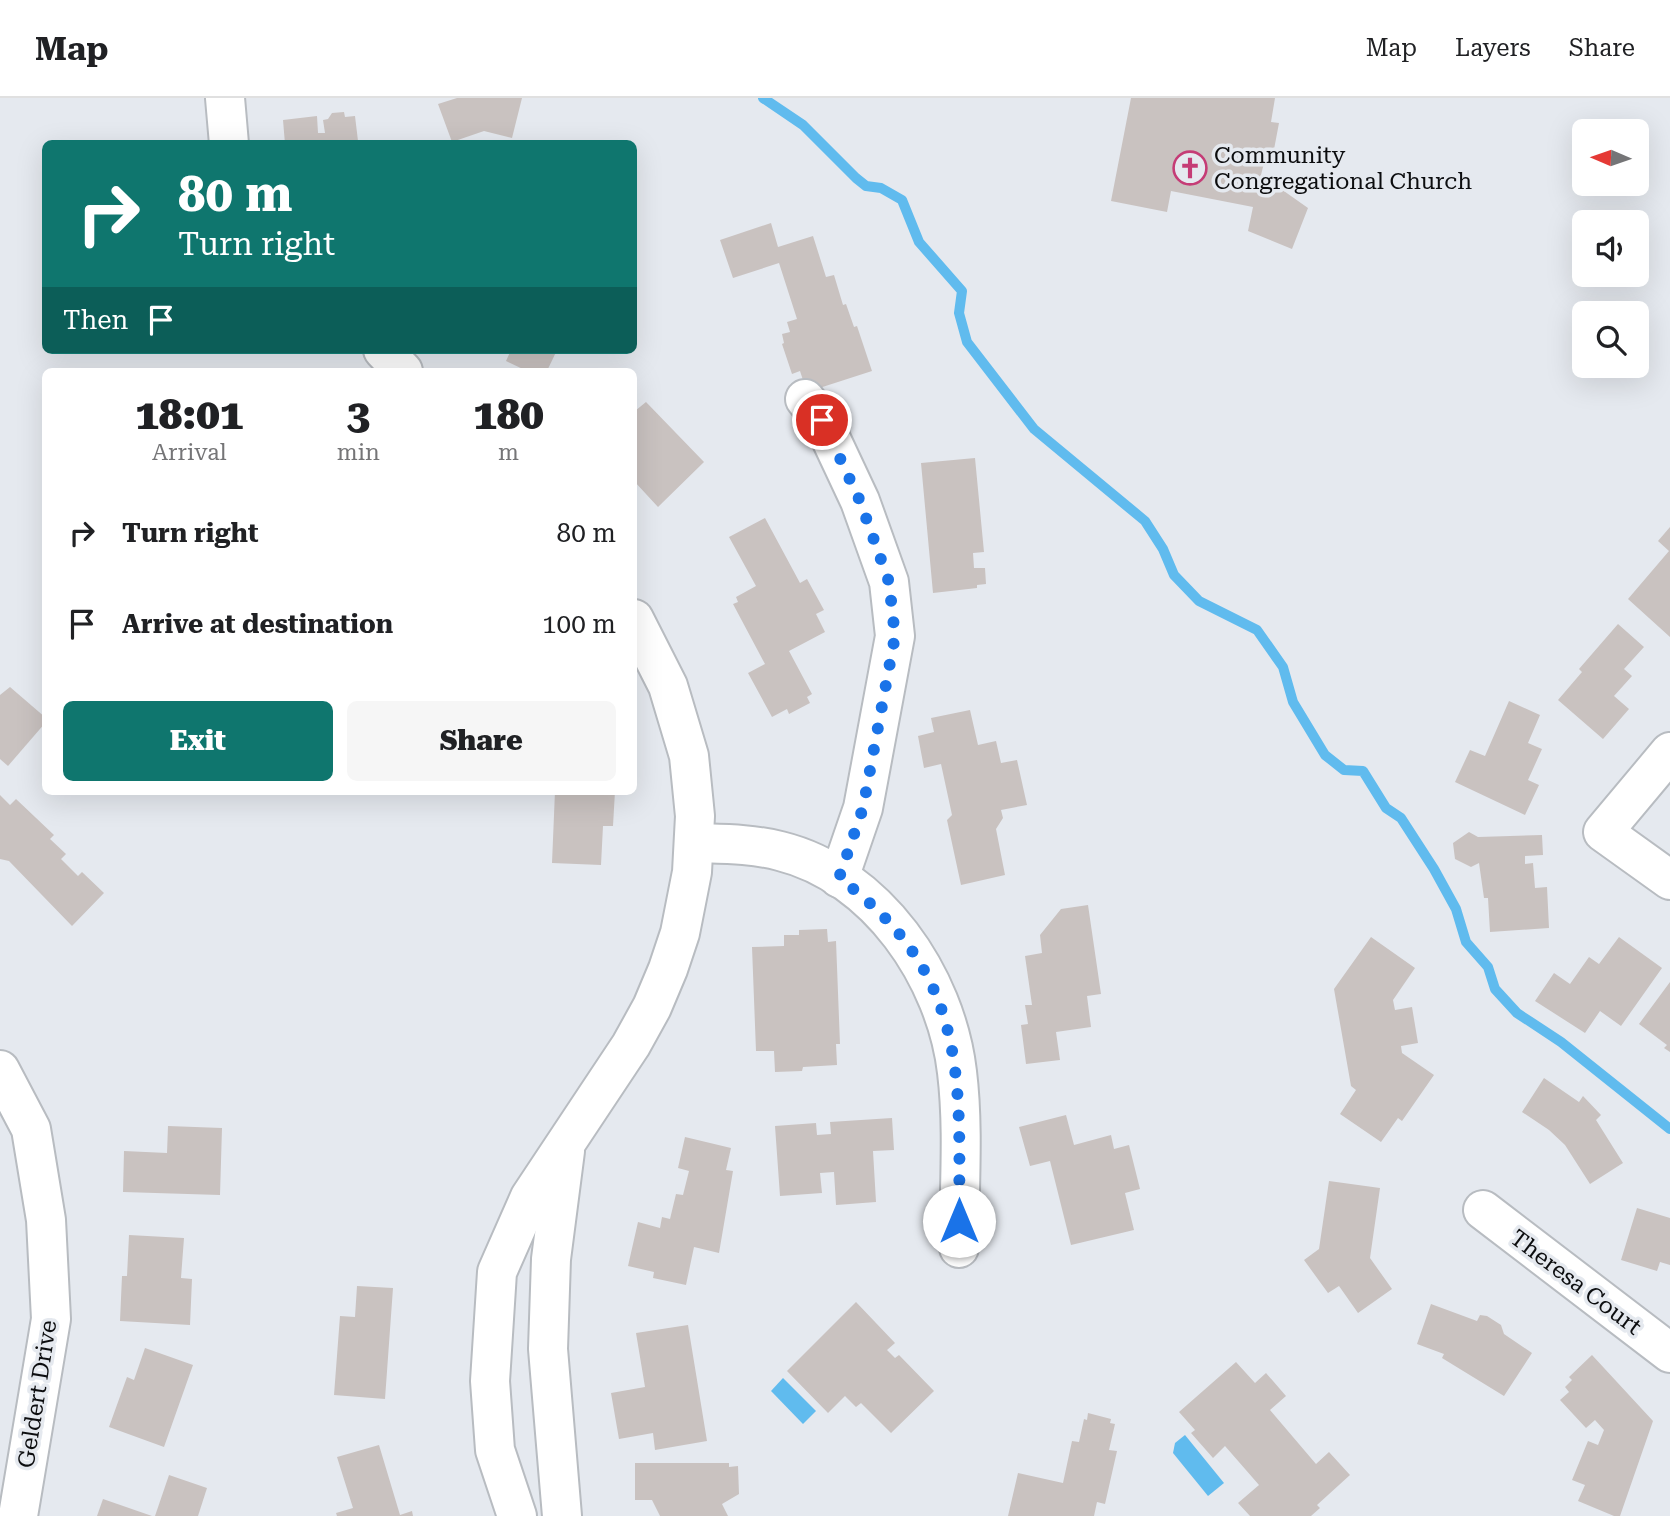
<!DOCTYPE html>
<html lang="en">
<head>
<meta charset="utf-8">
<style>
	body { margin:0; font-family:"Roboto Serif",serif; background:#f6f6f6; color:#202124; height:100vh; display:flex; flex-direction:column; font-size:26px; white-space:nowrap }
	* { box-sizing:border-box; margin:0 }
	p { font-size:23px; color:#757577 }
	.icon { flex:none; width:38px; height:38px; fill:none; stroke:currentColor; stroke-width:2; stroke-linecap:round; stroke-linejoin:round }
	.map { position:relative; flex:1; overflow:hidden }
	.sheet { position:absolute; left:42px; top:270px; width:595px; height:427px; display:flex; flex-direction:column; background:#fff; border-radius:10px; box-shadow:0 7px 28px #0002 }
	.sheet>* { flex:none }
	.top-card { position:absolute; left:42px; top:42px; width:595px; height:214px; border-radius:10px; box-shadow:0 7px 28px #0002; background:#0f766e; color:#fff; overflow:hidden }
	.needle { width:46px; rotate:272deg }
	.controls { position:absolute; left:1572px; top:21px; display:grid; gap:14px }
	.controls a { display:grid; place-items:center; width:77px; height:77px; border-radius:10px; background:#fff; box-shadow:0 7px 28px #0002; font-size:35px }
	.pin { position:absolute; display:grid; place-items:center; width:60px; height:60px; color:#fff; margin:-30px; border:4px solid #fff; border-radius:50%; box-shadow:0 2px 7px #0007 }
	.me { position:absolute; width:77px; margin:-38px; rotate:0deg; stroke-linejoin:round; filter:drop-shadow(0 0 5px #0008) }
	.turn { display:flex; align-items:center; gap:24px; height:147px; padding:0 21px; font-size:32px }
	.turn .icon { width:91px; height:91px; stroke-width:2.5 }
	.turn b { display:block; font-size:49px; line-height:60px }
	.then { display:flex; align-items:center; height:66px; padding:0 21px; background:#0003; gap:14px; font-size:26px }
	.eta { display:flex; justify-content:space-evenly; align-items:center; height:119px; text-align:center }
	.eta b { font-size:42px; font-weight:800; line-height:49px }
	.primary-button { display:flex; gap:14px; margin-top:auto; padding:14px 21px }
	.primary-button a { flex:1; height:80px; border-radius:10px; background:#0f766e; color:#fff; font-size:28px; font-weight:800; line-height:80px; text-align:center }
	.primary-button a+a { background:#f6f6f6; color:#202124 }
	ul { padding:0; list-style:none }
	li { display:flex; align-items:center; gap:21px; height:91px; padding:0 21px }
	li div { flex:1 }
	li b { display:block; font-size:26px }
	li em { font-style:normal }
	header { display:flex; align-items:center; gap:42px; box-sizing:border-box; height:98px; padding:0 35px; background:#fff; border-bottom:2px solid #e0e0e0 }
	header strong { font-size:33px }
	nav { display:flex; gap:38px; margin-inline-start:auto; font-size:24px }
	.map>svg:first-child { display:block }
	.water { fill:#60bbee }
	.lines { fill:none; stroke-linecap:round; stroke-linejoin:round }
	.stream { stroke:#60bbee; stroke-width:10 }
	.building { fill:#c9c2c0 }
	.minor-casing { stroke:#b8bcc1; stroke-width:42 }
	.minor { stroke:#fff; stroke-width:38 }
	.route { stroke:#1a73e8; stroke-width:12; stroke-dasharray:0 21.6 }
	.labels { text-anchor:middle; stroke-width:7; stroke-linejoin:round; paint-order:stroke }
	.poi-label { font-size:23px; fill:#0c0d0f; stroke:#e5e9ef; text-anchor:start }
	.street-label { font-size:23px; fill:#0c0d0f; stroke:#e5e9ef }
</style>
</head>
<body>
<header>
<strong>Map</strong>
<nav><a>Map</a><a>Layers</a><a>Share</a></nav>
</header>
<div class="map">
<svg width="1670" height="1418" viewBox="0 0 1670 1418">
	<rect width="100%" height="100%" fill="#e5e9ef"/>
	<g class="water">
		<polygon points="783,1280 816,1313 803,1326 771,1293"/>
		<polygon points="1185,1337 1224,1385 1208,1398 1173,1355 1175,1345"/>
	</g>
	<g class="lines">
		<polyline class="stream" points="763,0 803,27 856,80 866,88 881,90 902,102 919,144 962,193 959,215 967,244 1034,331 1145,423 1163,451 1174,477 1199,503 1257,532 1283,569 1293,604 1325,657 1344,672 1363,673 1386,710 1401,720 1434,771 1456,811 1466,844 1488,869 1495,891 1517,915 1561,944 1670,1031"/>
	</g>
	<g class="building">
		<polygon points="457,0 522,0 512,40 484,33 452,44 438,6"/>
		<polygon points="1131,0 1275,0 1271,24 1279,25 1272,62 1265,61 1261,77 1308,110 1292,151 1248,133 1253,109 1171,93 1167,114 1111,103"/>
		<polygon points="344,14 345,19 355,18 358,43 364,43 365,46 285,46 283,22 317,18 318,35 325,35 323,22 328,21 332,15"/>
		<polygon points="771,125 778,149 813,138 826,179 834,177 843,207 846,206 854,229 857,228 872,273 807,294 800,273 792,276 782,246 784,245 782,236 790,234 787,224 797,221 779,165 733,180 720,142"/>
		<polygon points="511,252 557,252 547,273 527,273 506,263"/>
		<polygon points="646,304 704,364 658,409 634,383 634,311 635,313"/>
		<polygon points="975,360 984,454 973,455 974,470 985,470 986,486 977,487 977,490 933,495 921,365"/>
		<polygon points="765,420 800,485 807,481 824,512 816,516 825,534 789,553 812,596 807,599 810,605 789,616 787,611 772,619 748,575 765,566 733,506 738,504 736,499 756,488 729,439"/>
		<polygon points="1670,429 1670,539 1628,501 1669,453 1658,443"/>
		<polygon points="1618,526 1644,549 1624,571 1632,578 1614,598 1629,611 1603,641 1558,602 1582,574 1579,571"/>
		<polygon points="10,589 46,620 46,624 8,668 0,661 0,597"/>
		<polygon points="1509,603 1540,617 1528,645 1542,651 1528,682 1539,687 1525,717 1455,684 1470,652 1485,658"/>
		<polygon points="970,612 978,647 996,643 1001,665 1017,662 1027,707 1001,712 1003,720 996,731 1005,777 961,787 947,722 952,717 941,666 924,670 918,638 934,634 931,620"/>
		<polygon points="555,693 615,693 613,728 603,728 601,767 552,765"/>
		<polygon points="0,697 10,707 16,701 54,737 50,741 66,756 61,761 78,778 82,774 104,795 72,828 9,763 0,761"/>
		<polygon points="1469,734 1478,739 1542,737 1543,757 1525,758 1525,766 1533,765 1535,790 1547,789 1549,830 1490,834 1488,800 1484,800 1479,765 1471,769 1455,761 1453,745"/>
		<polygon points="1088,807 1101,896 1087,898 1091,929 1056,934 1060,962 1026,966 1021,927 1028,926 1025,907 1032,907 1025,858 1042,855 1040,837 1061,811"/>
		<polygon points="827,831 828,844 836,843 840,946 836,946 837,967 803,969 802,973 775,974 774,953 756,953 752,849 784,848 784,837 799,837 799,832"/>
		<polygon points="1371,839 1415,870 1393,902 1395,912 1412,909 1418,945 1401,948 1402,955 1434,977 1402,1023 1398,1020 1381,1044 1340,1016 1356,992 1351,988 1334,891"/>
		<polygon points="1619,839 1662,870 1621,928 1600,913 1585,935 1535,903 1554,875 1570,886 1589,859 1599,866"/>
		<polygon points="1670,884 1670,954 1664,950 1667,947 1639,926"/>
		<polygon points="1544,980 1579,1004 1583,998 1601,1017 1596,1022 1623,1065 1590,1086 1565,1047 1549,1032 1522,1014"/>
		<polygon points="1066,1017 1074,1047 1111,1037 1114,1051 1129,1047 1140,1091 1125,1095 1134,1132 1071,1147 1050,1063 1030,1068 1019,1029"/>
		<polygon points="892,1020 894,1052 873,1053 876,1104 836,1107 834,1074 820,1075 822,1095 780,1098 775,1028 816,1025 817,1037 831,1036 830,1024"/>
		<polygon points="168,1028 222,1030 220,1097 123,1094 124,1053 167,1055"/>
		<polygon points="685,1039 731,1050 726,1072 733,1073 719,1155 694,1149 686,1187 653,1180 654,1174 628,1168 638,1124 660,1130 662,1119 670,1121 676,1096 683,1097 689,1073 678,1070"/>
		<polygon points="1329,1083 1380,1090 1370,1160 1392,1191 1358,1215 1339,1188 1328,1195 1304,1162 1319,1151"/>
		<polygon points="1637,1110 1670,1120 1670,1167 1660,1164 1657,1173 1621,1162"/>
		<polygon points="129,1137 184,1140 181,1180 192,1181 190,1227 120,1223 122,1178 127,1178"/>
		<polygon points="357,1188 393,1190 385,1301 334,1297 340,1218 355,1219"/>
		<polygon points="856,1204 895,1245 887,1252 895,1260 899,1257 934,1293 891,1335 861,1305 856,1309 845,1298 828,1315 787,1273"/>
		<polygon points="1431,1206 1477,1223 1480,1217 1487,1218 1501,1227 1504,1236 1532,1255 1504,1298 1442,1260 1444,1256 1417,1246"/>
		<polygon points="688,1227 707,1343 655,1352 653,1335 619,1341 611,1295 645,1289 636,1235"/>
		<polygon points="145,1250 193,1267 164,1349 109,1329 127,1279 134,1282"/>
		<polygon points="1592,1257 1653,1323 1620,1418 1614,1418 1578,1403 1585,1387 1572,1382 1588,1343 1598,1347 1604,1332 1595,1322 1586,1330 1560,1302 1569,1294 1565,1289 1572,1282 1569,1279"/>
		<polygon points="1236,1264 1255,1285 1266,1275 1286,1298 1270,1312 1316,1366 1329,1354 1350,1377 1317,1407 1320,1410 1311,1418 1250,1418 1238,1405 1259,1387 1225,1348 1213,1360 1191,1335 1195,1332 1179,1314"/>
		<polygon points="1088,1315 1111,1321 1110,1325 1115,1326 1109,1352 1117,1353 1105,1406 1097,1404 1094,1418 1008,1418 1018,1375 1063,1385 1072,1343 1079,1344 1084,1321 1087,1322"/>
		<polygon points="379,1347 400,1417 412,1413 413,1418 337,1418 336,1415 353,1410 337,1359"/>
		<polygon points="635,1365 729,1365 729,1369 738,1368 739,1396 722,1406 728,1418 660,1418 652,1402 635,1402"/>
		<polygon points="169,1377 207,1390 198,1418 155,1418"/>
		<polygon points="103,1401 152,1418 97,1418"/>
	</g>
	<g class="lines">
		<defs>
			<g id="minor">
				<polyline points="225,0 229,46"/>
				<polyline points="383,252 403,273"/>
				<polyline points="805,301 822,322 860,403 889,484 895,538 863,710 839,780"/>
				<polyline points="1670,654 1603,734 1670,782"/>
				<path d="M696 745C724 746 753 746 780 753 877 777 946 879 957 974 964 1031 959 1092 959 1150"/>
				<polyline points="0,972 31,1031 46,1122 51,1221 18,1418"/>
				<polyline points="1483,1112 1670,1255"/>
				<polyline points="517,1418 495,1352 490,1283 497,1174 530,1099 631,947 652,909 668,871 680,835 692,774 695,718 689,658 668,588 634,521"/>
				<polyline points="562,1418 548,1251 551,1161 565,1053"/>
			</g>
		</defs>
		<use href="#minor" class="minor-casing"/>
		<use href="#minor" class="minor"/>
	</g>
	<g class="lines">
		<path class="route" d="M822 322 860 403 889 484 895 538 863 710 839 780C968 875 960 978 959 1123"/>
	</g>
	<defs>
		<symbol id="church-ring" viewBox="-11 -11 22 22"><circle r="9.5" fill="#e5e9ef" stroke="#c53c76" stroke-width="1.5"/><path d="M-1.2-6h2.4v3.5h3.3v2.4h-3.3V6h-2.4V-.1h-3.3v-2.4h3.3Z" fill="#c53c76"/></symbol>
	</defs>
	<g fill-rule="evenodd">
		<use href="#church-ring" x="1171" y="51" width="38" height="38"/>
	</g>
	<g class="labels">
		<g class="poi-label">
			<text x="1214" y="65">Community<tspan x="1214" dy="26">Congregational Church</tspan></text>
		</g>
		<g class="street-label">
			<text transform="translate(1576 1184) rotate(37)" y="8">Theresa Court</text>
			<text transform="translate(37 1296) rotate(-81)" y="8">Geldert Drive</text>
		</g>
	</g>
</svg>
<div class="controls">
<a><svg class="needle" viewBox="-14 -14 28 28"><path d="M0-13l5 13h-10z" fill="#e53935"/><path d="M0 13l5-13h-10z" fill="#757577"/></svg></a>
<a><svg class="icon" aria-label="sound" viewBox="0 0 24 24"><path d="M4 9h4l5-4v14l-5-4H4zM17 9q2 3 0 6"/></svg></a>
<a><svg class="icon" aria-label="search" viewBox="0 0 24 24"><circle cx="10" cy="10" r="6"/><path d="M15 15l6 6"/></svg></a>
</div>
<div class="pin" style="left:822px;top:322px;background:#d93025"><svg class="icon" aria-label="arrive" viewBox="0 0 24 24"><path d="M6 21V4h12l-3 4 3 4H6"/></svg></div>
<svg class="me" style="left:959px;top:1123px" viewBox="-20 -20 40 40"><circle r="19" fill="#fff"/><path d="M0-13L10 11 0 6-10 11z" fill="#1a73e8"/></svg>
<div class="top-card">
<div class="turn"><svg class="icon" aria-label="right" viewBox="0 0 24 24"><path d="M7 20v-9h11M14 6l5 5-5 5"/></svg><div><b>80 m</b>Turn right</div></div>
<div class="then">Then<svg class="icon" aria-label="arrive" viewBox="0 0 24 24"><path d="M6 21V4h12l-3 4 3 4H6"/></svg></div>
</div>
<section class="sheet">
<div class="eta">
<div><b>18:01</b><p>Arrival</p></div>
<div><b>3</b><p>min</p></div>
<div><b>180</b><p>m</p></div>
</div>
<ul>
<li><svg class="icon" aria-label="right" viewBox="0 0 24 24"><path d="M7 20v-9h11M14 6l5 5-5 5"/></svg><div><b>Turn right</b></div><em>80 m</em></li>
<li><svg class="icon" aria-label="arrive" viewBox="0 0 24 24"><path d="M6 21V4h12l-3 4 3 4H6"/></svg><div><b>Arrive at destination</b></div><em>100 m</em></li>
</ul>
<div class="primary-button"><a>Exit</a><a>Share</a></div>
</section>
</div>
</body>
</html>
